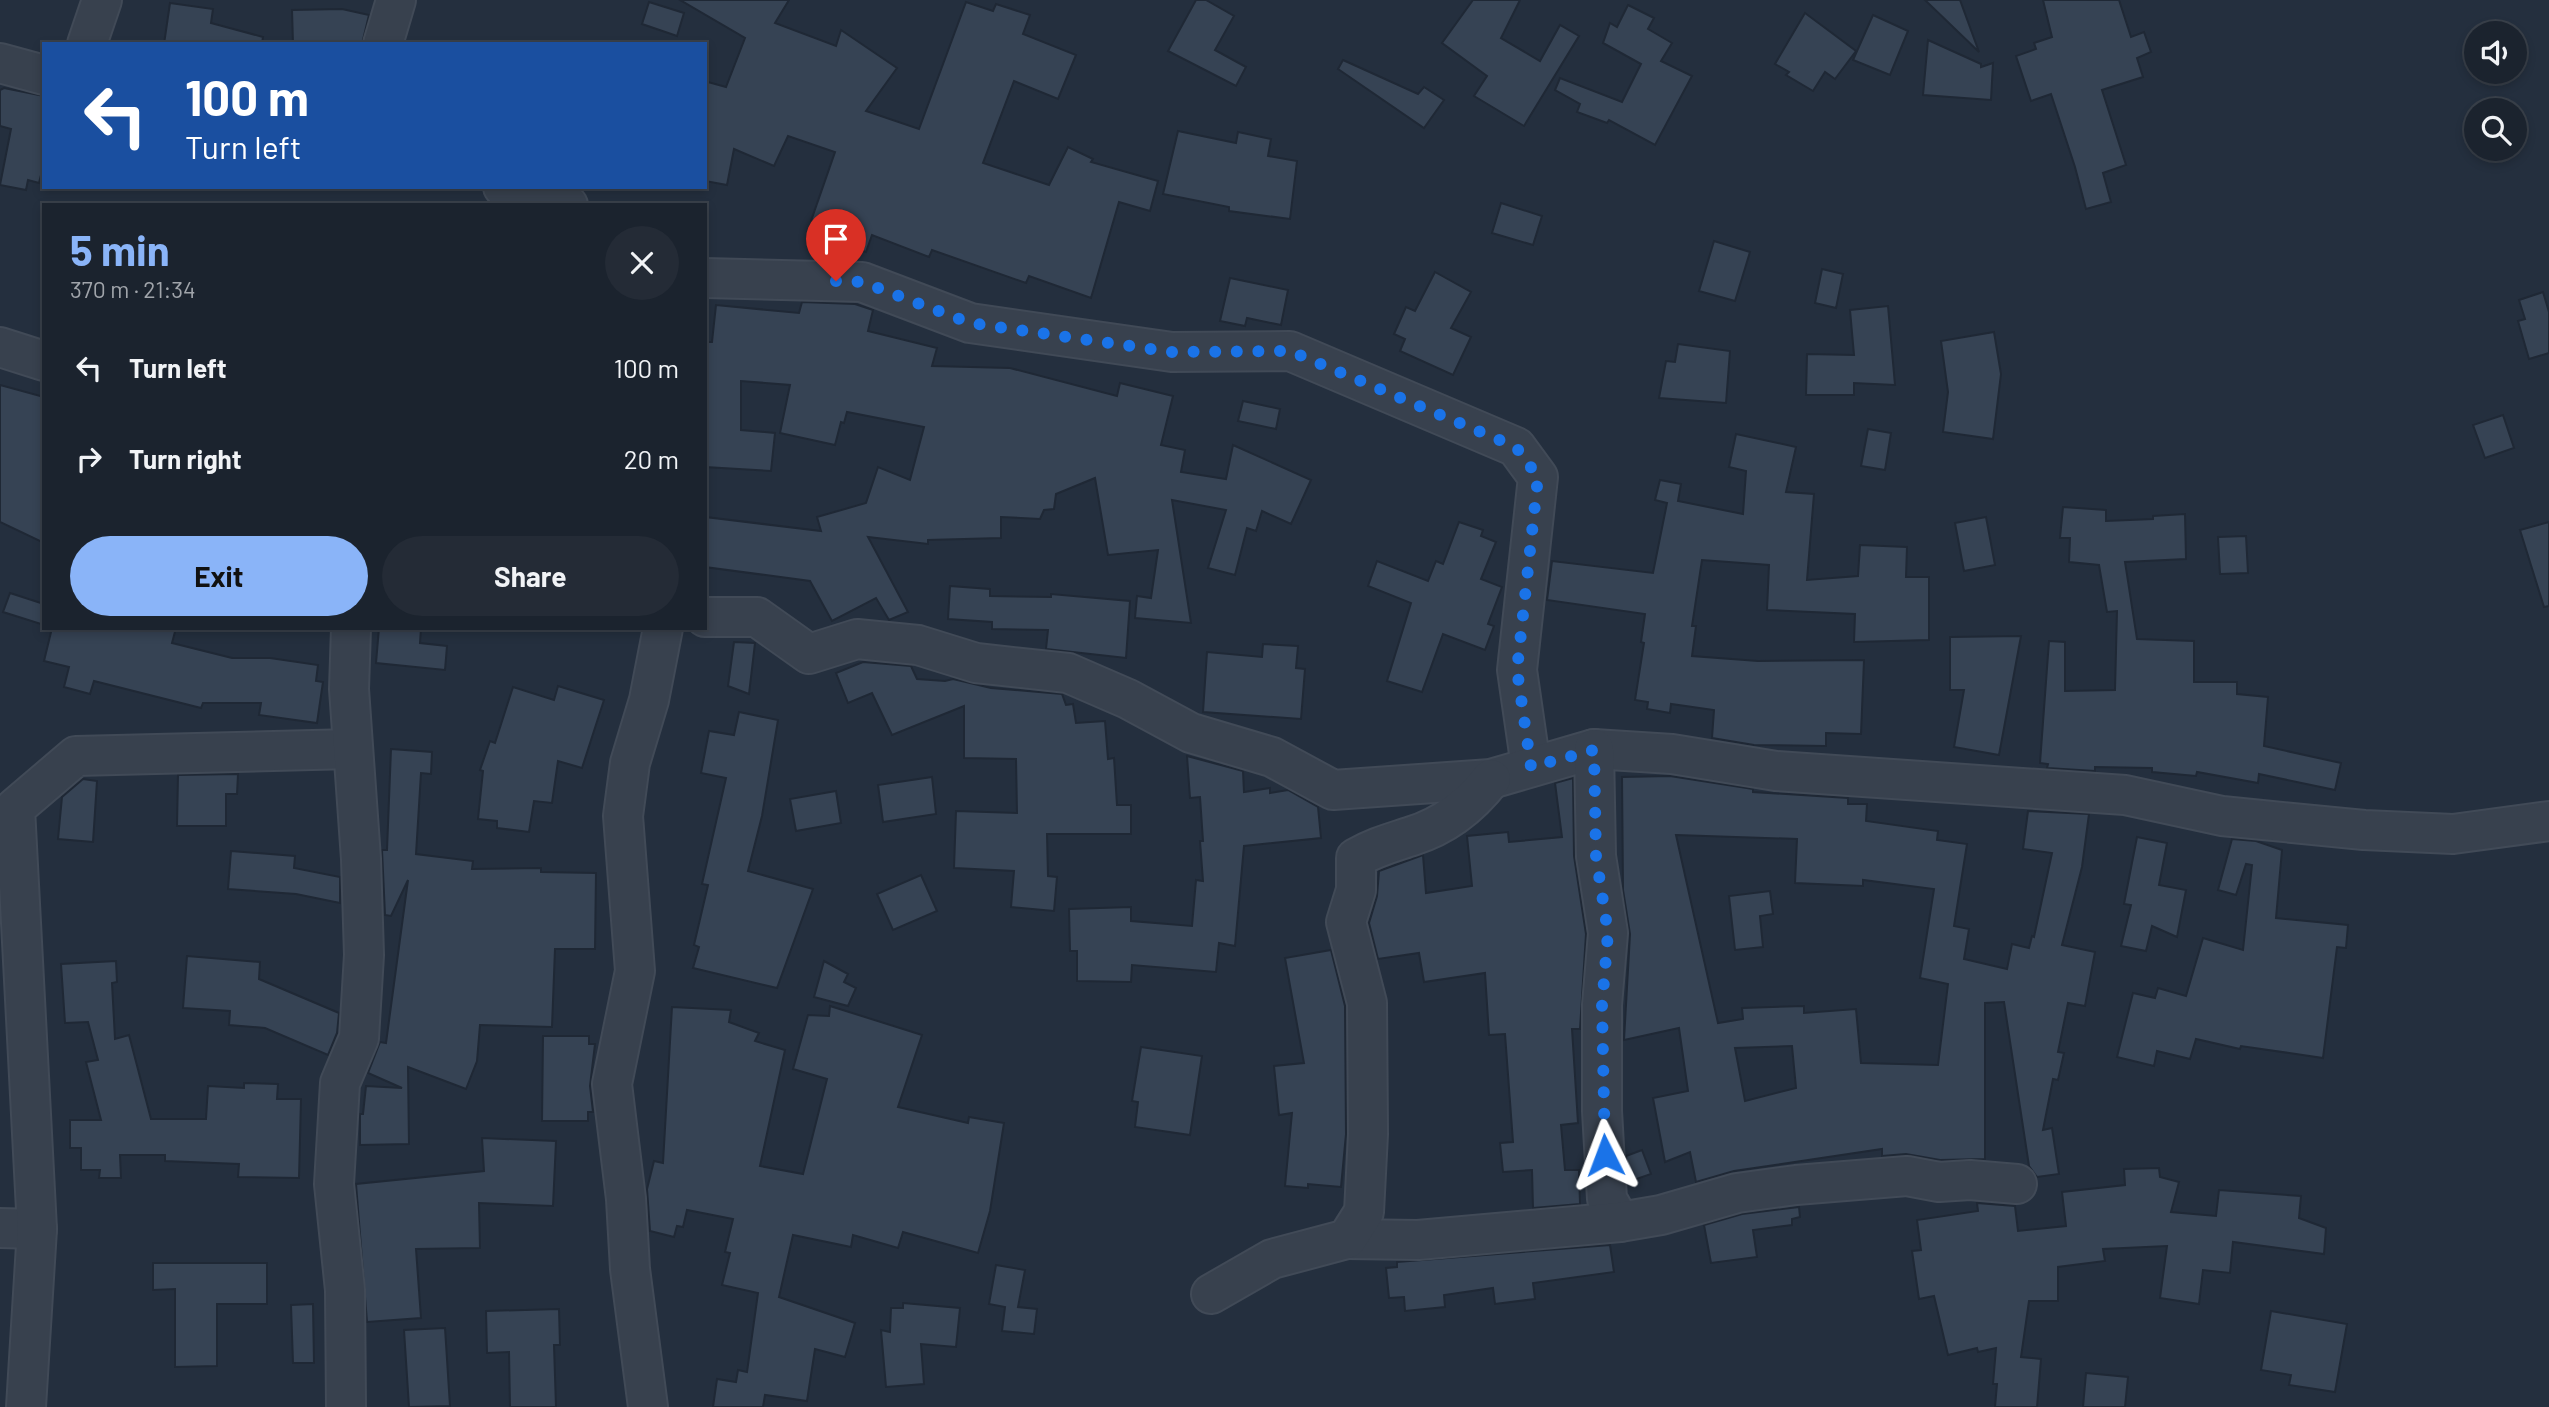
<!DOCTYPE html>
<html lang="en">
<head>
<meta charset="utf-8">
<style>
	body { margin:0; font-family:Barlow,sans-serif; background:#242b36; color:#f1f3f6; height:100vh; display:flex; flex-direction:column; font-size:26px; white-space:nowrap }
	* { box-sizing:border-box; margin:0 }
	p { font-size:23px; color:#a0a4aa }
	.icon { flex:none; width:38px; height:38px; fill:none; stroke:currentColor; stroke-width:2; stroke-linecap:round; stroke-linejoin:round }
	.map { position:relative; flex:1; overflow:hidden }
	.sheet { position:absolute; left:42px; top:203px; width:665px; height:427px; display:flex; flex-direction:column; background:#1b232e; border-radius:0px; box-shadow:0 4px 10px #0003,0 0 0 2px #39404a }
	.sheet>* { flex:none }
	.hud { position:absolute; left:42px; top:42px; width:665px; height:147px; border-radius:0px; box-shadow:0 4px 10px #0003,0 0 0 2px #39404a; background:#1a4fa0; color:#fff; overflow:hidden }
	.fabs { position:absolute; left:2464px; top:21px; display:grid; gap:14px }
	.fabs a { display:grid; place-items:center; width:63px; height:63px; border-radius:50%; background:#1b232e; box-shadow:0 4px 10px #0003,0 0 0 2px #39404a; font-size:35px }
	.pin { position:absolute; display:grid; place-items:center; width:60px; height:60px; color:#fff; margin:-72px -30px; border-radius:50% 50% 50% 0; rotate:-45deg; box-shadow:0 0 7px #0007 }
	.pin .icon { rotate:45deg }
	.me { position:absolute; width:77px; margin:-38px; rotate:357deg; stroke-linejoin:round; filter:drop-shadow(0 0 5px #0008) }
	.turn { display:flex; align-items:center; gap:24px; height:147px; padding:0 28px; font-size:32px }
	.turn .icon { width:91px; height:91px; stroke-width:2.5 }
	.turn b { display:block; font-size:49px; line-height:60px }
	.round { display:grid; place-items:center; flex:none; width:74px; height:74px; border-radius:37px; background:#242b36 }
	.summary { display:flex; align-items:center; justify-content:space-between; height:119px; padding:0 28px }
	h1 { font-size:42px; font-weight:700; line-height:52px; color:#8ab4f8 }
	.action { display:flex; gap:14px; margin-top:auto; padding:14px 28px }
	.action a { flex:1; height:80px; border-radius:42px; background:#8ab4f8; color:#111; font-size:28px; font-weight:700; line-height:80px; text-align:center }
	.action a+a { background:#242b36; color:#f1f3f6 }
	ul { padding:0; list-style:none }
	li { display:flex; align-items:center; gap:21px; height:91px; padding:0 28px }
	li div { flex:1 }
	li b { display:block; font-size:26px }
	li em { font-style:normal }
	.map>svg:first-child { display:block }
	.building { fill:#364354; stroke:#1f2835; stroke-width:2; fill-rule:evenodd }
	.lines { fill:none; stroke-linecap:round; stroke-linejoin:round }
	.minor-casing { stroke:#414a57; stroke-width:42 }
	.minor { stroke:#38414e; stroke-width:38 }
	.route { stroke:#1a73e8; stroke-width:12; stroke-dasharray:0 21.6 }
</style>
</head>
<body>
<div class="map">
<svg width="2549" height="1407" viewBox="0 0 2549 1407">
	<rect width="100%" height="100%" fill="#242f3e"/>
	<g class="building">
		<polygon points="680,0 789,0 775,23 836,46 841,30 897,68 866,111 919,129 966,2 993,11 996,4 1030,15 1023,34 1076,55 1058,99 1014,81 983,163 1049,185 1068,147 1093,159 1091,162 1158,181 1150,211 1119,202 1091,298 1029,276 1026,283 932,250 929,257 872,235 866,252 843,244 846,233 811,221 835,152 788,136 774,166 734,149 727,185 705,181 705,94 708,82 726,87 745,38"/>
		<polygon points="1196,0 1206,0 1234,16 1215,50 1246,67 1236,86 1168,51"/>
		<polygon points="1473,0 1520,0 1501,38 1540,61 1560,25 1579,36 1524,126 1474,96 1487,76 1442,43"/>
		<polygon points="1925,0 1960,0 1979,52"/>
		<polygon points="2043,0 2119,0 2131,37 2144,32 2151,52 2137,58 2143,77 2102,90 2126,165 2103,173 2111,202 2086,209 2075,167 2051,94 2031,101 2016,56 2036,49 2034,43 2052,37"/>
		<polygon points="649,2 684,13 677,36 642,24"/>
		<polygon points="170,3 213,9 211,23 263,37 262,44 164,44"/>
		<polygon points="1628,5 1654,18 1648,29 1672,43 1661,61 1692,76 1655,145 1609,120 1607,123 1577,112 1580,104 1555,90 1560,78 1622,102 1641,64 1603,43 1610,23 1617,27"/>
		<polygon points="342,9 369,15 362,44 293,44 292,10"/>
		<polygon points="1805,13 1856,51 1835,79 1825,72 1813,91 1786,75 1789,72 1775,64"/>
		<polygon points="1873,15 1908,31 1890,75 1853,60"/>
		<polygon points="1928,40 1981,64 1981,67 1993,63 1991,100 1923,95"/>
		<polygon points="1343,60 1418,94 1424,87 1444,100 1424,128 1338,69"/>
		<polygon points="4,88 44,96 44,163 39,183 28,180 26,190 0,185 11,129 0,126 0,90"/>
		<polygon points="1178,131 1236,143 1238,132 1271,139 1268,156 1297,161 1290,219 1229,211 1229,207 1163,194"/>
		<polygon points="1501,203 1542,216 1533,245 1492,233"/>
		<polygon points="1714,241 1750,252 1735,301 1699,291"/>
		<polygon points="1822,269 1843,274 1836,308 1815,303"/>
		<polygon points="1435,272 1471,292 1451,328 1471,337 1453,375 1400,351 1405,339 1394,334 1406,307 1415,311"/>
		<polygon points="1230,278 1288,290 1281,325 1247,318 1245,326 1220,321"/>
		<polygon points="2543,292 2549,312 2549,353 2529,359 2518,321 2525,319 2519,300"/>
		<polygon points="802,302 855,304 873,310 868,331 937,348 932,366 1010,368 1117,396 1120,383 1173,396 1161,445 1185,450 1181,472 1226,479 1233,445 1311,480 1291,524 1262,511 1256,531 1247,528 1235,575 1208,568 1226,510 1172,500 1191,623 1135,618 1137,596 1151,598 1158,550 1108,555 1095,478 1056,494 1054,509 1044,510 1040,519 1001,517 1001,538 928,540 928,544 868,537 908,612 889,620 876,598 832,621 810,581 705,567 705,517 821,531 817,517 866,503 878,467 910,480 924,427 847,412 844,423 841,422 835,445 780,433 790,385 741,381 741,430 775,433 771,471 705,467 707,342 712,342 716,305 799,313"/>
		<polygon points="1888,306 1895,385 1854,383 1854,395 1806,395 1807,354 1854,355 1850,310"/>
		<polygon points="1994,332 2001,374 1993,439 1943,432 1948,392 1941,341"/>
		<polygon points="1678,344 1730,351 1726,403 1659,398 1666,361 1675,362"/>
		<polygon points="0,385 44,397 44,543 0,522"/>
		<polygon points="1243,401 1280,409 1276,429 1238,421"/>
		<polygon points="2503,415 2514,448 2485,458 2473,425"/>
		<polygon points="1868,429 1891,433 1885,470 1861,466"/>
		<polygon points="1736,434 1796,447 1786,492 1814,494 1807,580 1858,576 1860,545 1907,547 1906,577 1929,577 1929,640 1854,642 1855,614 1767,610 1769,565 1702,560 1692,626 1696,626 1692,656 1758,661 1864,660 1861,734 1826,733 1826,746 1754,745 1712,738 1714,710 1671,704 1670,713 1647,709 1648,702 1635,700 1644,643 1641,642 1645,614 1547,600 1552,561 1653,573 1667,503 1655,500 1660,480 1681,484 1678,501 1743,514 1746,471 1729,467"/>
		<polygon points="2063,507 2106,510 2106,521 2153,519 2153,516 2185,514 2186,559 2125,562 2137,639 2194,641 2194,682 2237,682 2237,694 2268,697 2264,746 2341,763 2335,790 2259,774 2258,783 2197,772 2196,776 2152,772 2152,768 2095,767 2095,771 2047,768 2048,764 2040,763 2049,641 2065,642 2065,691 2115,690 2117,611 2107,612 2099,565 2069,562 2070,538 2060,538"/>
		<polygon points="1986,517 1995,565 1964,571 1955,523"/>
		<polygon points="1459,522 1483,530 1481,536 1496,542 1481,579 1502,587 1488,624 1494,626 1485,650 1443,634 1422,692 1387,681 1411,603 1368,586 1377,561 1428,581 1436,561 1443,564"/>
		<polygon points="2549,522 2549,606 2544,607 2520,530"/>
		<polygon points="2246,536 2248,573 2220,574 2218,537"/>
		<polygon points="950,586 990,589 990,596 1051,597 1051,594 1130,601 1126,658 1046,649 1048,630 992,629 992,622 948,619"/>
		<polygon points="10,593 44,604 44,625 3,612"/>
		<polygon points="52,628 176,628 172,643 232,658 270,658 318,665 316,681 323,682 317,723 259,715 261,703 203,703 201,708 94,681 90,694 64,687 69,667 44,661"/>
		<polygon points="379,628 421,628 420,643 447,646 445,670 376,663"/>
		<polygon points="2021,636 1999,755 1954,747 1964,690 1950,690 1950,637"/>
		<polygon points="734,642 755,643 749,694 728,686"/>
		<polygon points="1263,644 1298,646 1296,668 1305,669 1301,719 1203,712 1207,652 1262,657"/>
		<polygon points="863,662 911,666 917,679 945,681 953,679 991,688 1062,694 1066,705 1073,704 1076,723 1105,721 1108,759 1114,758 1117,805 1131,805 1131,834 1047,834 1048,876 1057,877 1054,911 1011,907 1014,871 954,868 956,811 1017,813 1016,759 964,758 964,706 892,735 872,693 848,703 836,673"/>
		<polygon points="558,686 604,700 582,768 558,761 552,803 534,801 529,832 497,828 497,821 478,819 483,771 480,770 490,741 495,743 513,687 554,700"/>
		<polygon points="739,712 778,720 762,816 748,871 813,889 777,988 693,968 699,947 694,945 708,885 702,884 726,778 701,773 709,731 734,735"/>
		<polygon points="391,749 432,752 431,774 421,773 416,854 473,861 472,869 541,868 541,872 596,873 595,949 555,949 552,1027 480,1025 477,1061 466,1089 408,1067 409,1144 360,1145 360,1114 363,1114 366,1086 402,1088 368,1073 380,1042 386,1043 408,880 391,916 385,915 382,850 387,850"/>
		<polygon points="1187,756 1243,771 1244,792 1270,788 1270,793 1288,790 1318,807 1321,838 1244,846 1235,946 1219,943 1216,972 1132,965 1131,982 1077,981 1077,951 1070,951 1069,909 1131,907 1131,921 1192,926 1196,880 1203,881 1200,841 1203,841 1200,797 1190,798"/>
		<polygon points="238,774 237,794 226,794 226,826 177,826 178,775"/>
		<path d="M1670 776 1753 789V792L1848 798V804H1867L1866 821 1938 831 1937 840 1967 844 1954 926 1969 929 1964 959 2007 969 2012 944 2029 948 2032 936 2034 937 2052 853 2023 849 2028 811 2089 814 2082 867 2062 945 2095 952 2085 1006 2068 1003 2058 1052 2064 1053 2058 1080 2053 1079 2043 1130 2052 1128 2059 1174 2037 1177 2029 1166 2004 1002 1985 1003V1159L1940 1160 1906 1154 1882 1156V1149L1734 1171 1696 1182 1690 1152 1665 1162 1653 1098 1688 1091 1679 1028 1624 1040 1630 934 1623 890 1622 777ZM1676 835 1797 839 1795 883 1863 886V880L1934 889 1920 978 1948 984 1938 1065 1861 1063 1856 1009 1804 1013V1006L1742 1008 1743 1019 1718 1023ZM1792 1046 1796 1088 1745 1101 1735 1048Z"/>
		<polygon points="932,777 936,814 883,822 878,785"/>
		<polygon points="1573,778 1574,856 1586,934 1580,1029 1572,1029 1578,1123 1561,1125 1565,1170 1579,1170 1580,1204 1533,1208 1532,1170 1503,1172 1500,1143 1513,1142 1505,1034 1489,1035 1485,973 1424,982 1419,953 1378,959 1369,923 1377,896 1379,871 1423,855 1426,893 1472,886 1467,836 1508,832 1509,842 1562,837 1555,783"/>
		<polygon points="83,779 97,781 93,842 58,839 62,797"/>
		<polygon points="836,791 841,823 796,831 790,799"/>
		<polygon points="2137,837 2167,843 2159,885 2186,890 2177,937 2152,926 2146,951 2121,946 2131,905 2124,904"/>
		<polygon points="2232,839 2256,841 2282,850 2276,918 2348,925 2346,948 2337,947 2323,1058 2241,1046 2240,1049 2196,1039 2190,1059 2157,1051 2154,1066 2117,1057 2133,993 2155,998 2158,988 2186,996 2203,938 2243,950 2252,865 2246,864 2236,895 2218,890"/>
		<polygon points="231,851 295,856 294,868 340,877 340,903 296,894 228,889"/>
		<polygon points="921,875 937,911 893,930 877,894"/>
		<polygon points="1770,891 1773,914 1760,916 1763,947 1735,950 1729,896"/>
		<polygon points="1331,950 1345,1006 1346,1134 1341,1187 1308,1184 1308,1188 1285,1186 1292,1113 1279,1115 1274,1066 1304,1063 1285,958"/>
		<polygon points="187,956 260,962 259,979 339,1013 337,1033 328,1055 265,1028 229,1025 230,1011 183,1008"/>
		<polygon points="116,961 117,982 112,983 115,1039 129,1035 151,1119 206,1119 208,1086 244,1088 244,1083 278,1084 277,1099 301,1099 299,1178 238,1177 239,1164 165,1161 165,1155 120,1155 121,1178 99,1178 100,1170 81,1170 81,1148 70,1148 70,1120 101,1120 86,1062 98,1060 88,1022 65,1023 61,964"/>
		<polygon points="824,961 848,974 844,982 856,988 848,1006 814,997"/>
		<polygon points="830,1006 922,1035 898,1107 968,1123 969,1117 1004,1123 990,1211 978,1253 903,1232 898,1248 853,1235 851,1247 793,1235 779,1297 855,1323 845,1357 815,1349 807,1401 765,1395 763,1407 713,1407 717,1379 736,1382 738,1370 747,1372 758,1293 722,1285 730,1253 725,1252 733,1219 687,1210 683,1227 677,1226 674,1237 650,1231 647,1189 654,1161 663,1163 672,1007 731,1010 729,1022 759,1033 755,1041 785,1050 760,1166 803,1174 827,1079 793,1069 808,1015 829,1016"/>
		<polygon points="543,1036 589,1036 589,1044 595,1044 590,1086 593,1112 588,1112 588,1121 542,1121"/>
		<polygon points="1141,1047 1202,1056 1190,1135 1135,1127 1138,1102 1132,1101"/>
		<polygon points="482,1138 556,1141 553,1206 479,1203 480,1248 416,1249 421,1318 367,1322 356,1184 484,1171"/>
		<polygon points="1642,1150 1651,1174 1628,1182 1626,1156"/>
		<polygon points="2159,1168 2160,1177 2179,1182 2171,1212 2216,1216 2219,1190 2301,1196 2299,1218 2326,1228 2324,1254 2233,1242 2230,1273 2203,1270 2199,1304 2160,1298 2167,1246 2103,1249 2105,1261 2058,1267 2058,1301 2029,1301 2021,1357 2041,1359 2037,1407 1995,1407 1997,1384 1993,1384 1996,1348 1978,1352 1977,1348 1948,1355 1934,1296 1919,1299 1912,1251 1921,1250 1917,1220 1978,1211 1977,1203 2015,1206 2018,1231 2066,1226 2062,1192 2125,1185 2124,1169"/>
		<polygon points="1799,1207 1800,1217 1792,1219 1792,1225 1753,1230 1757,1257 1711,1263 1704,1225 1742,1214"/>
		<polygon points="1610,1245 1614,1272 1533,1283 1535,1299 1495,1304 1493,1288 1444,1295 1445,1307 1405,1311 1404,1297 1389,1298 1386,1268 1397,1267 1397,1262"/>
		<polygon points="153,1263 267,1263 267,1304 217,1304 217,1366 175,1367 175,1289 153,1290"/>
		<polygon points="996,1265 1025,1270 1018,1307 1037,1309 1034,1334 1002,1331 1005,1307 989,1304"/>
		<polygon points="903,1303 960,1308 956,1347 921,1344 924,1384 886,1387 881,1330 890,1332 891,1308 903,1308"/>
		<polygon points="313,1304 314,1363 293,1363 291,1305"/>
		<polygon points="559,1309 560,1345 554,1345 556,1407 510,1407 509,1352 487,1353 486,1311"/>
		<polygon points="2271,1311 2347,1324 2335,1392 2289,1385 2291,1375 2261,1370"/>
		<polygon points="445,1328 450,1406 409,1407 404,1330"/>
		<polygon points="2086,1373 2128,1377 2125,1407 2083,1407"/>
	</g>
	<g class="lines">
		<defs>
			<g id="minor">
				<polyline points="87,44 102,0"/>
				<polyline points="383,44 396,0"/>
				<polyline points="0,63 44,75"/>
				<polyline points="503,187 568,205"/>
				<polyline points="705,278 862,282 970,323 1172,352 1290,351 1516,447 1538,477 1517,670 1531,767"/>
				<polyline points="0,347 44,361"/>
				<polyline points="705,617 757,617 809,654 857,639 918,645 976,663 1068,673 1128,699 1191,733 1272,757 1333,790 1491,779 1594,749 1672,754 1776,771 2125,795 2222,816 2364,830 2453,834 2549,821"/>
				<polyline points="1594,749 1596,856 1608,933 1602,1005 1602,1111 1607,1199 1620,1222"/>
				<polyline points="0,1228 37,1229"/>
				<polyline points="1347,1239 1418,1240 1620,1222 1661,1215 1737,1193 1796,1185 1907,1176 1939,1182 1970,1180 2017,1184"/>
				<path d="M1211 1294 1272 1259 1347 1239 1364 1212 1368 1134 1367 1003 1346 922 1356 890V858C1375 847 1391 843 1412 836 1444 826 1471 805 1491 779"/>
				<polyline points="26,1407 37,1229 15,808 76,756 352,749"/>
				<polyline points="346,1407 345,1290 334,1184 340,1083 359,1038 364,955 361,859 349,689 351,628"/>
				<polyline points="648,1407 630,1269 626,1199 612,1084 635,971 623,816 630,763 649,700 663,628"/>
			</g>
		</defs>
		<use href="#minor" class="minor-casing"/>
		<use href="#minor" class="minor"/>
	</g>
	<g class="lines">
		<polyline class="route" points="836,281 862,282 970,323 1172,352 1290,351 1516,447 1538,477 1517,670 1531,767 1594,750 1596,856 1608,933 1602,1005 1605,1155"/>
	</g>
</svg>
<div class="fabs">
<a><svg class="icon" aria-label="sound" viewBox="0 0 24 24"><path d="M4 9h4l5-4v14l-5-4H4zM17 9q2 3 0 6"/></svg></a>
<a><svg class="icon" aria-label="search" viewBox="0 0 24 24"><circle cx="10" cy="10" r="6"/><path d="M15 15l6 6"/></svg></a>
</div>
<div class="pin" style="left:836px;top:281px;background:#d93025"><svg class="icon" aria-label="arrive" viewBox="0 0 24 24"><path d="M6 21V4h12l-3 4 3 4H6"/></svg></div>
<svg class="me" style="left:1605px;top:1155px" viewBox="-20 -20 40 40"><path d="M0-17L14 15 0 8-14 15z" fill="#1a73e8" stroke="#fff" stroke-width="4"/></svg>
<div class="hud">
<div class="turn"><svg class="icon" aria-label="left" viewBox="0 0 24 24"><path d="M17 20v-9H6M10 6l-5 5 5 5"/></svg><div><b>100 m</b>Turn left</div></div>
</div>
<section class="sheet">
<div class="summary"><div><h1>5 min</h1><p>370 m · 21:34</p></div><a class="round"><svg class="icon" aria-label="close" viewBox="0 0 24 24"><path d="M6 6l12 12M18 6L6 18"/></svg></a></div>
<ul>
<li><svg class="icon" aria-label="left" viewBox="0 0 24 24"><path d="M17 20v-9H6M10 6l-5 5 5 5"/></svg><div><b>Turn left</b></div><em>100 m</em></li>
<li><svg class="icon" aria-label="right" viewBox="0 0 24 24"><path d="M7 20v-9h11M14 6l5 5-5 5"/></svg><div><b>Turn right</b></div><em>20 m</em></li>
</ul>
<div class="action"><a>Exit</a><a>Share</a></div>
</section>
</div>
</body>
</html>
